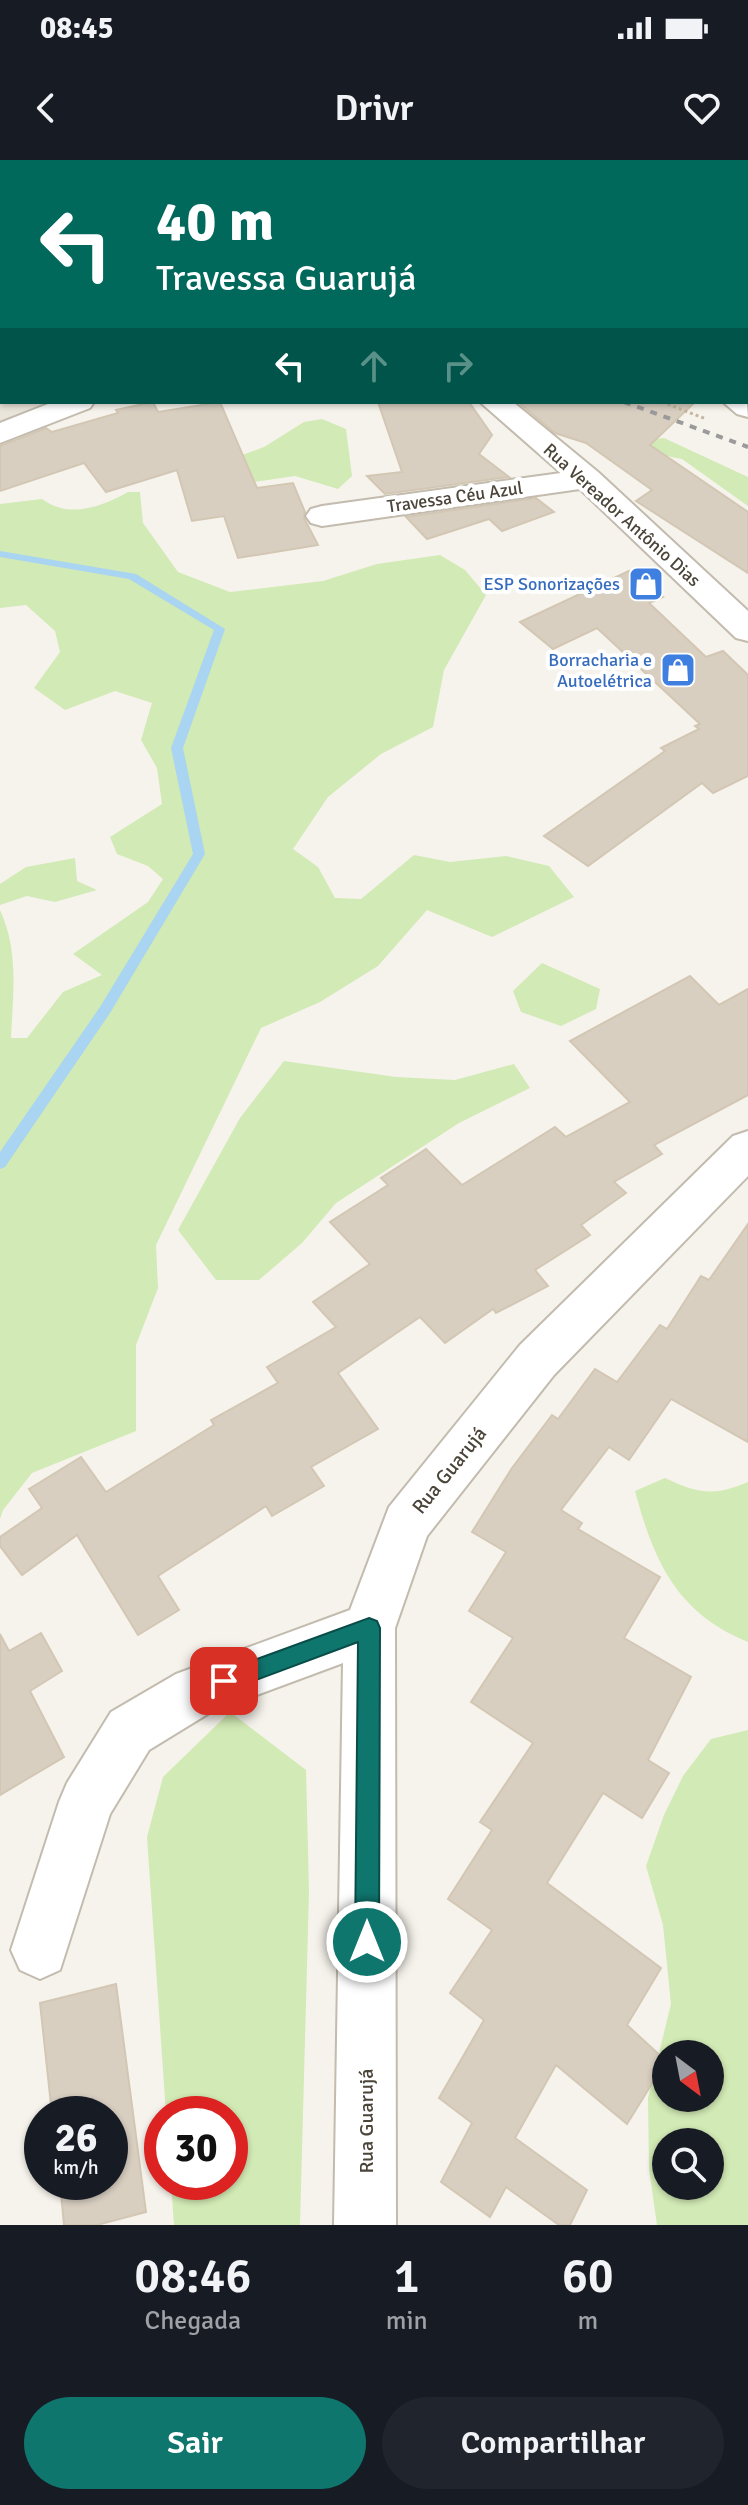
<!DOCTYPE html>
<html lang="pt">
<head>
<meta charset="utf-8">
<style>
	body { margin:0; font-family:Signika,sans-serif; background:#20242c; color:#f1f3f6; height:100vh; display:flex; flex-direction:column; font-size:30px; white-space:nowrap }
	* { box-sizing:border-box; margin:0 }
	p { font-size:26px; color:#9ea1a6 }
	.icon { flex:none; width:44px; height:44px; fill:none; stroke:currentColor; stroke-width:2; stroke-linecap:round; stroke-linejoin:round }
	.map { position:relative; height:2065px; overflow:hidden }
	.panel { display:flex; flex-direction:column; background:#171b24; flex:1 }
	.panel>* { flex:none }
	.hud { position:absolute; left:0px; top:0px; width:748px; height:244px; box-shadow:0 2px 6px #0004; background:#00695c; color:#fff; overflow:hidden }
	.needle { width:52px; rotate:148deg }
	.buttons { position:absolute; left:652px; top:1880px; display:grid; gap:16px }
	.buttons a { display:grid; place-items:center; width:72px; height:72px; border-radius:50%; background:#171b24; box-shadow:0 2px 6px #0004; font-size:40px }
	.speed { position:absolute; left:24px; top:1936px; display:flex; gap:16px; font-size:40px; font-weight:700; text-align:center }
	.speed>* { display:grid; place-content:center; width:104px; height:104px; border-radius:50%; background:#171b24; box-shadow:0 2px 6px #0004; line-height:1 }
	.speed small { font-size:20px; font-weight:400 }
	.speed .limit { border:12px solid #d22; background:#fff; color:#111 }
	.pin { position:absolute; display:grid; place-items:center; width:68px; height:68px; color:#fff; margin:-34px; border-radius:16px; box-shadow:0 4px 12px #0006 }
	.me { position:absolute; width:88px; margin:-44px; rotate:0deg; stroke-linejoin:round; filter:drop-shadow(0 0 6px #0008) }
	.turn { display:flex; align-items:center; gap:28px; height:168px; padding:0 24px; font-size:36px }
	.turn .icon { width:104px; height:104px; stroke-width:2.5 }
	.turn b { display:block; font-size:56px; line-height:68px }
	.lanes { display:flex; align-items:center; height:76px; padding:0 24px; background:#0003; justify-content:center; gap:40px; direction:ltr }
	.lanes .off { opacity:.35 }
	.eta { display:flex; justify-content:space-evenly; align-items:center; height:136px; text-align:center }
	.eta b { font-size:48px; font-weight:600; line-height:56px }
	.action { display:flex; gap:16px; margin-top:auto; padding:16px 24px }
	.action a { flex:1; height:92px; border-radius:48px; background:#0f766e; color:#fff; font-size:32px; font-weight:600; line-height:92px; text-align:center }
	.action a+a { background:#20242c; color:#f1f3f6 }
	.status { display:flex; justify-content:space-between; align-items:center; height:56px; padding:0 40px; background:#171b24; direction:ltr }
	.status svg { height:22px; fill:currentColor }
	header { display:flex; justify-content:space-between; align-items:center; height:104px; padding:0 24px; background:#171b24; font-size:36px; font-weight:600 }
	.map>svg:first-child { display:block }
	.residential { fill:#eae5da }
	.green { fill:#d2eab5; fill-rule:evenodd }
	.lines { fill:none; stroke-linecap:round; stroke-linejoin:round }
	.stream { fill:#a9d4f2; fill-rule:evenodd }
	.building { fill:#d8cfc1; stroke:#d3c7b4; stroke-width:2 }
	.minor-casing { stroke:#c2bbae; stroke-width:4 }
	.path { stroke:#c4b79f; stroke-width:3; stroke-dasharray:3 3; stroke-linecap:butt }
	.minor { fill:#fff; fill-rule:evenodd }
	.rail { stroke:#9a9a9a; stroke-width:4; stroke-dasharray:7 7; stroke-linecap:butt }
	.route { fill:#0f766e; stroke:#0a4d48; stroke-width:2 }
	.labels { text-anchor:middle; stroke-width:8; stroke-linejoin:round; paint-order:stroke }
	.far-street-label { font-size:18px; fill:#4b4439; stroke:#fff }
	.far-shop-label { font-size:18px; fill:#366cbe; stroke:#fff; text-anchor:end }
	.street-label { font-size:20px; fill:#4b4439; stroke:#fff }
</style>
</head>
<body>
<div class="status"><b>08:45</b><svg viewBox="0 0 49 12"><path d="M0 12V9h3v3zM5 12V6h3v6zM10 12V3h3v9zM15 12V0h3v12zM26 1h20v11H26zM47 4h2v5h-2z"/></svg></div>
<header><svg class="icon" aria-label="back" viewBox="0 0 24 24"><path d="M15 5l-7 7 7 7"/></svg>Drivr<svg class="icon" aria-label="heart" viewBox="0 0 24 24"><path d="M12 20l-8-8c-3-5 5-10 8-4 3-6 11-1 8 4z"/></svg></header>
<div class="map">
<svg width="748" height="2065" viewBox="0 0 748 2065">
	<rect width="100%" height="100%" fill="#f6f3ec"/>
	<polygon class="residential" points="0,0 93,2 2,2 2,242 79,242 0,274"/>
	<g class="green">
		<polygon points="322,259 346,269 352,316 338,329 295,316 214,328 220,303 264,287 304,262"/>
		<polygon points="664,278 748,317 748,346 682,299 661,295 619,306 606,298 642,281"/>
		<path d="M128 332H140L143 363 178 412 230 432 323 421 377 404 440 395 465 410 486 435 444 510 433 567 381 594 328 637 293 689 318 707 335 738 361 739 414 695 450 702 506 696 549 706 574 737 492 777 427 750 378 806 320 842 261 868 156 1085 158 1128 136 1185V1271L32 1313 3 1350 0 1359V750C19 791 13 833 11 878H27L63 832 102 815 73 794 148 742 163 719 148 706 117 694 110 677 162 644 157 608 141 580 152 543 115 531 65 550 34 528 60 492 55 471 26 445 0 448V344L42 339C69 359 101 347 128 332Z"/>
		<polygon points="75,698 77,721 97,730 55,742 27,736 0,745 0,724 26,707"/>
		<polygon points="542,803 600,829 596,849 561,866 521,852 513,831"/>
		<polygon points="284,901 396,917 455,920 514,904 530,928 459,963 336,1043 302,1083 259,1120 216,1120 178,1070 240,958"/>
		<path d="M665 1318C697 1333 713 1337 748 1322V1482C677 1453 654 1402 635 1331Z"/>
		<polygon points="230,1552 306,1610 309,1731 300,2065 174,2065 171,2022 230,2022 230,1954 166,1954 147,1677 163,1617"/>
		<path d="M748 1570V2065H657L649 2009 648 1938 671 1844 663 1765 646 1706 664 1655 683 1616 711 1579ZM666 1894H710V1938H666ZM666 1982H710V2026H666Z"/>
	</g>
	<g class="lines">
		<polygon class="stream" points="0,391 136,414 225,469 183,588 205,694 110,853 5,1007 0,1009 0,992 100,847 193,694 171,588 214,470 129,419 0,397"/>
	</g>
	<g class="building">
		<polygon points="153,242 158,252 220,242 257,328 293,323 305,352 304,358 318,385 238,398 224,356 192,361 177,310 106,332 84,303 0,331 0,286 46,268 52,272 118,253 116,250"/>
		<polygon points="378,242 469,242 492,275 479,294 509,317 385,334 367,316 402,312"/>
		<polygon points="518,242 695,242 650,285 748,352 748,413 636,341 652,330 586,283 555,273"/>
		<polygon points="536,338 554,352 502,371 489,359 427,379 406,357"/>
		<polygon points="629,411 663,437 649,443 706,497 723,491 748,515 748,616 713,633 702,623 588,706 544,676 665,591 661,588 699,569 695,566 700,564 597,468 553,489 520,462"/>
		<polygon points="690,816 719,845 748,829 748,935 654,985 662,994 614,1022 626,1033 581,1065 590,1075 535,1110 548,1126 496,1153 493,1149 445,1183 420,1157 338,1213 378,1269 311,1307 324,1326 272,1356 266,1346 158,1416 179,1450 138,1475 77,1375 22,1415 0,1386 0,1377 42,1348 29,1329 81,1297 106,1332 214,1265 211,1260 278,1223 267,1207 336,1167 313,1142 370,1104 330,1062 388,1025 381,1018 426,989 462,1025 555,967 566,977 630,942 570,881"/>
		<polygon points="748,1064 748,1282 671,1239 629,1300 609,1287 561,1350 582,1363 578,1369 660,1417 624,1478 691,1517 648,1600 669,1613 642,1658 603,1633 547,1723 661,1808 627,1865 666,1901 627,1964 556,1905 515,1978 587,2030 570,2065 559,2065 506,2027 490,2057 441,2022 472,1963 439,1938 484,1860 450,1833 492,1770 448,1739 492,1670 480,1662 533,1583 471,1542 513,1478 469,1451 506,1392 472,1372 512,1308 552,1255 558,1259 595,1209 617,1222 660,1165 667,1169 701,1116 709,1120"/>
		<polygon points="41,1473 62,1511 30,1531 64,1597 0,1635 0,1474 9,1491"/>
		<polygon points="116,1824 146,2052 97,2065 64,2065 60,2022 110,2022 110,1954 52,1954 40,1843"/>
	</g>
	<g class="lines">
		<defs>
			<g id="minor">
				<polygon points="76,0 104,0 106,2 78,2"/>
				<polygon points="478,0 504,0 505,2 479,2"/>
				<polygon points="511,0 561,0 563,2 513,2"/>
				<polygon points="746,20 748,21 748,38 746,37"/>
				<rect x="0" y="97" width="2" height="17"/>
				<polygon points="0,198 2,199 2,217 0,216"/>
				<polygon points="746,235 748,257 737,254 723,242 746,242"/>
				<polygon points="53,242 94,242 90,248 0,283 0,263"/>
				<polygon points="480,242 513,242 598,312 748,451 748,481 736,478 580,329 322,366 311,363 306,356 311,349 322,346 561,313"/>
				<polygon points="748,971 748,1016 554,1215 427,1376 395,1468 396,2065 334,2065 343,1503 211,1552 149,1590 110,1654 60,1810 40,1819 20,1810 11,1790 59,1642 67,1623 111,1552 176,1514 350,1450 389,1347 520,1185 733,976"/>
			</g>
		</defs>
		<use href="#minor" class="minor-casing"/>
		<polyline class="path" points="662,242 706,259"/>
		<use href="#minor" class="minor"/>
		<g class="rail">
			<polyline points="48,0 52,2"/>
			<polyline points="624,242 748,287"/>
		</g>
	</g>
	<polygon class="route" points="369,1458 377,1461 380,1468 379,1782 375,1791 367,1794 358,1791 355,1782 358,1482 224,1532 216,1529 213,1521 216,1514"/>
	<defs>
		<symbol id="shop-square" viewBox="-11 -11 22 22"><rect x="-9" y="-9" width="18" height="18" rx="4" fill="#3f7fe0" stroke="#fff"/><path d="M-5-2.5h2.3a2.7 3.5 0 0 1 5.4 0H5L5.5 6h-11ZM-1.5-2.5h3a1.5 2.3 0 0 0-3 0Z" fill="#fff"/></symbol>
	</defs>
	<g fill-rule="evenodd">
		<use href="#shop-square" x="626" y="404" width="40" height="40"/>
		<use href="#shop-square" x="658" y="490" width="40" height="40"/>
	</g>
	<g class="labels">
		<g class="far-street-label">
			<text transform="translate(455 337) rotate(-8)" y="6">Travessa Céu Azul</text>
			<text transform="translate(622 355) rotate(42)" y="6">Rua Vereador Antônio Dias</text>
		</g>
		<g class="far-shop-label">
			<text x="620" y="430">ESP Sonorizações</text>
			<text x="652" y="506">Borracharia e<tspan x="652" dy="21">Autoelétrica</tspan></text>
		</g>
		<g class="street-label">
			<text transform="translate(449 1310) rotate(-51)" y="7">Rua Guarujá</text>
			<text transform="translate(366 1961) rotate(-90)" y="7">Rua Guarujá</text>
		</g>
	</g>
</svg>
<div class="buttons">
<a><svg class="needle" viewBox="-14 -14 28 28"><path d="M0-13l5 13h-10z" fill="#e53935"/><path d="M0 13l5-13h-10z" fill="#9ea1a6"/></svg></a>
<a><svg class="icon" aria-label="search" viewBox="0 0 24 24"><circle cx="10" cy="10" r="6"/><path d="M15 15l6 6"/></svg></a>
</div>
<div class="speed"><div>26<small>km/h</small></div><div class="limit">30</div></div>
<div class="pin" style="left:224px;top:1521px;background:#d93025"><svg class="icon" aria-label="arrive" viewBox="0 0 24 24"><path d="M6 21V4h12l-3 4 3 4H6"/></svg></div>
<svg class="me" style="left:367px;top:1782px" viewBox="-20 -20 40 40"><circle r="17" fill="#0f766e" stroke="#fff" stroke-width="3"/><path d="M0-11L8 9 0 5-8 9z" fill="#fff"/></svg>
<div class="hud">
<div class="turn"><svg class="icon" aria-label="left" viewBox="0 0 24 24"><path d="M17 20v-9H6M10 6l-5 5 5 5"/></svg><div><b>40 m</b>Travessa Guarujá</div></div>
<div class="lanes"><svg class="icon" aria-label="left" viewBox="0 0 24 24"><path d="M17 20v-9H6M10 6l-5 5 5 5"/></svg><svg class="icon off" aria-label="ahead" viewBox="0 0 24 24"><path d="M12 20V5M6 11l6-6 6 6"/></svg><svg class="icon off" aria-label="right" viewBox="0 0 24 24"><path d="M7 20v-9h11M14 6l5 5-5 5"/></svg></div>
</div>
</div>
<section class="panel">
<div class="eta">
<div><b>08:46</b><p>Chegada</p></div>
<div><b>1</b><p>min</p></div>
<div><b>60</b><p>m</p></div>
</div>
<div class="action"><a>Sair</a><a>Compartilhar</a></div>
</section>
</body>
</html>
